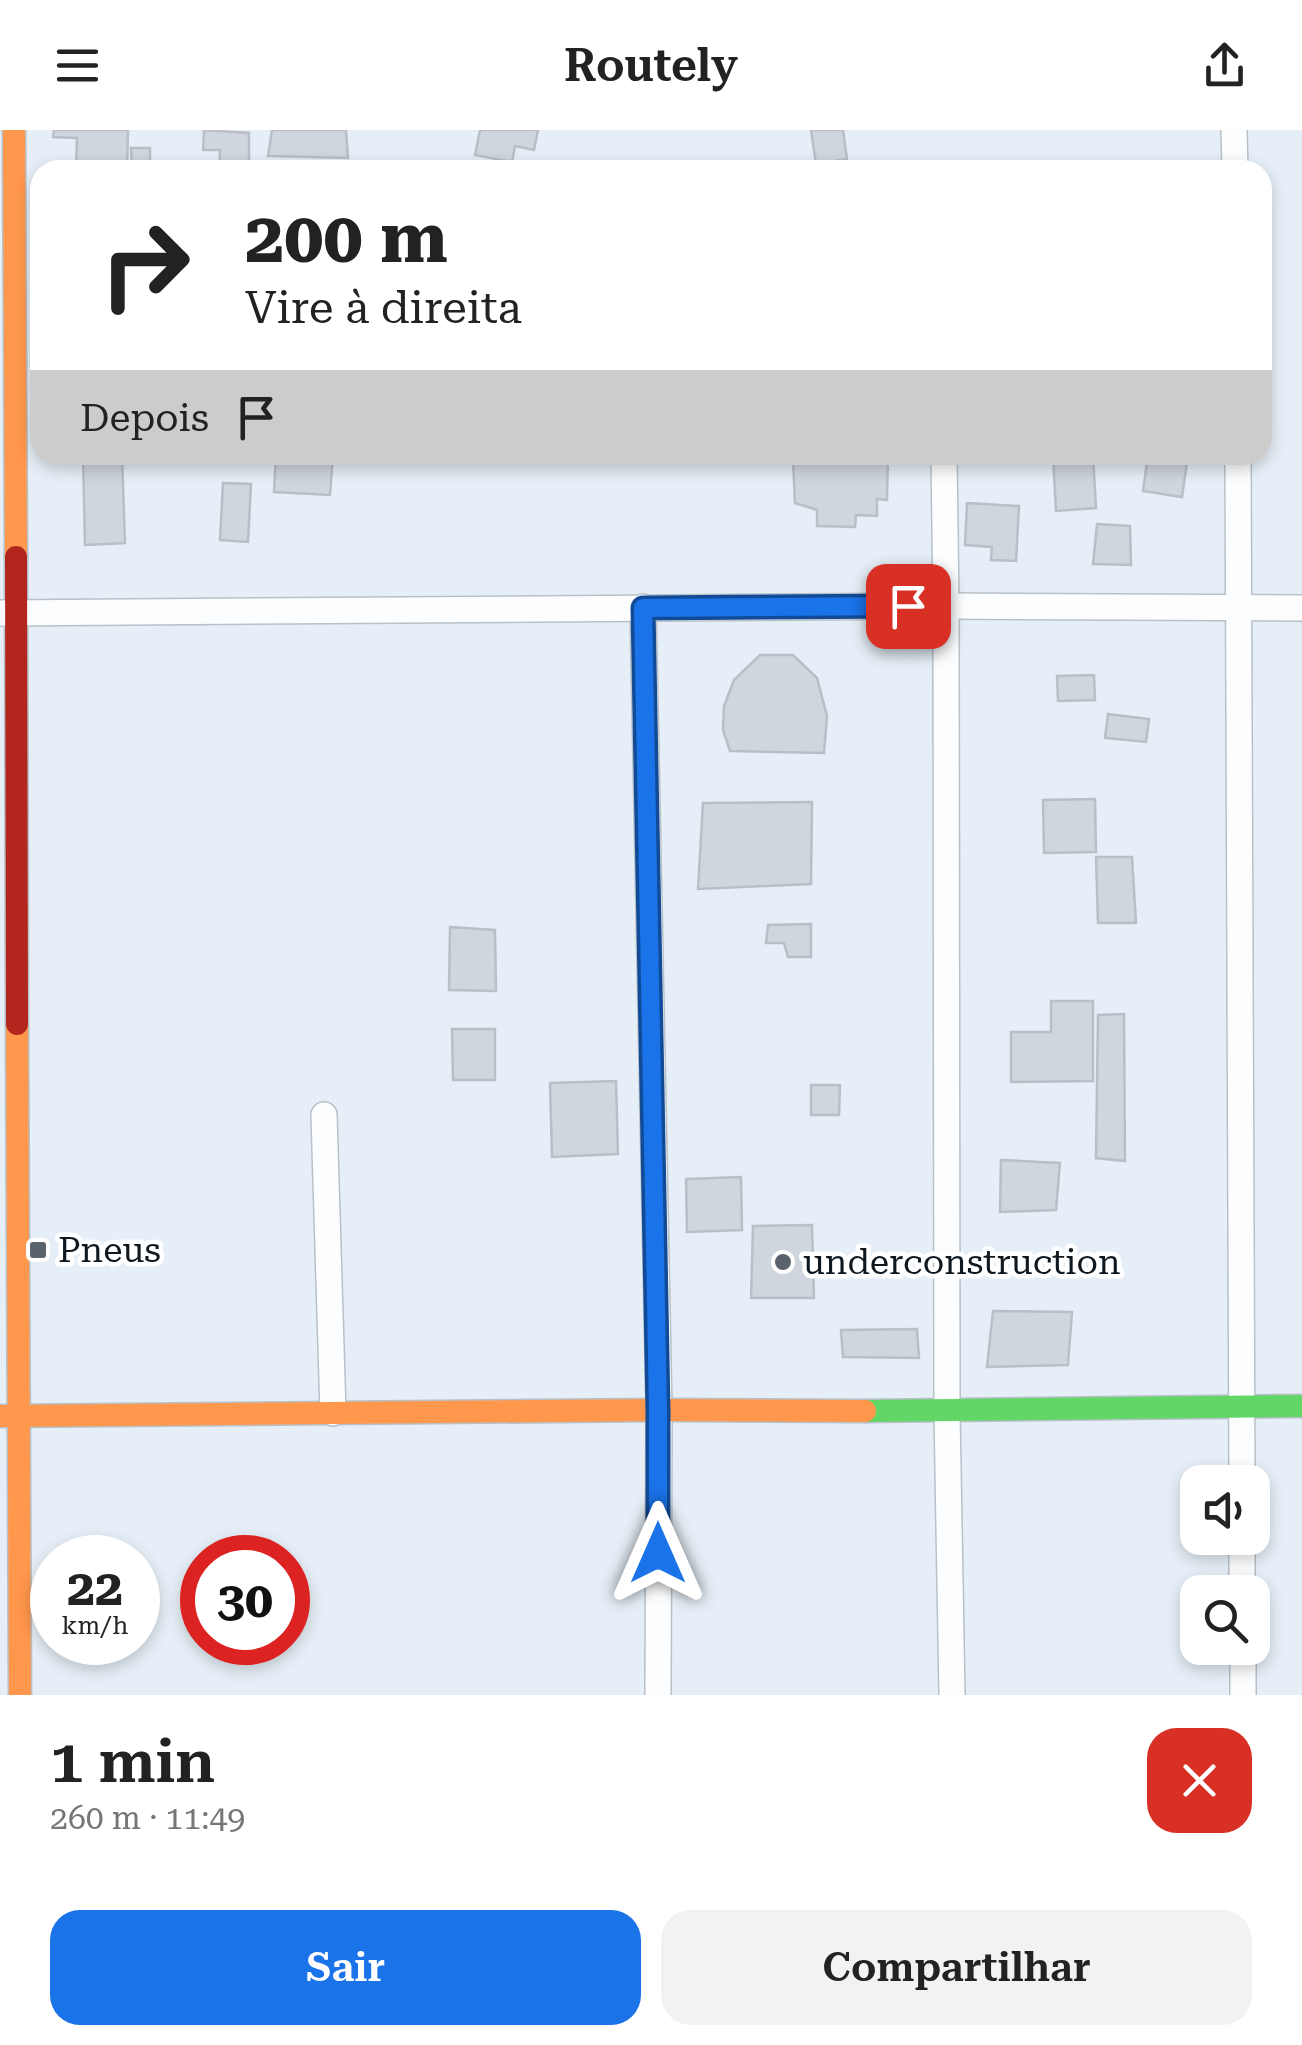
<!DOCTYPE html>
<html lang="pt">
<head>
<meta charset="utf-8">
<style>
	body { margin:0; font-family:"Roboto Serif",serif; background:#f2f2f2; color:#222; height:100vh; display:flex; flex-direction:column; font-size:38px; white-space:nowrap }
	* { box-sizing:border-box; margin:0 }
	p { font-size:32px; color:#767676 }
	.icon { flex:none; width:55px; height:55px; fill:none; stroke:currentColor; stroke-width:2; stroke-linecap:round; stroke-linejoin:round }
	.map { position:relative; height:1565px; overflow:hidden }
	.side { display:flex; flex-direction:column; background:#fff; flex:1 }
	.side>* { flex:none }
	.guide { position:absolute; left:30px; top:30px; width:1242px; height:305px; border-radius:30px; box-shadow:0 5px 15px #0003; background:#fff; color:#222; overflow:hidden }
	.tools { position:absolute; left:1180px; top:1335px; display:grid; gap:20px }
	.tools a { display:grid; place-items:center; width:90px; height:90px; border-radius:20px; background:#fff; box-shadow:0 5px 15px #0003; font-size:50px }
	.speed { position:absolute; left:30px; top:1405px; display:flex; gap:20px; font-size:50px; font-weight:700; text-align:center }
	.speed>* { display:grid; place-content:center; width:130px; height:130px; border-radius:50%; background:#fff; box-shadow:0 5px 15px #0003; line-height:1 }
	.speed small { font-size:25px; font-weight:400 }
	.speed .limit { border:15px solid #d22; background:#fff; color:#111 }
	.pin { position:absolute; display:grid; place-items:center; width:85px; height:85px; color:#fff; margin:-42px; border-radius:20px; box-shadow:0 5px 15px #0006 }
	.me { position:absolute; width:110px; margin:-55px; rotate:0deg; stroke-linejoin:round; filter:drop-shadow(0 0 8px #0008) }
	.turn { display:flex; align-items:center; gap:35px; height:210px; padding:0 50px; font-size:45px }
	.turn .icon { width:130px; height:130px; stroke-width:2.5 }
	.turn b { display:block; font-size:70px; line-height:85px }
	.then { display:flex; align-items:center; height:95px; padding:0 50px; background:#0003; gap:20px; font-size:38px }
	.round { display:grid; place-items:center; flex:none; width:105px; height:105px; border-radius:30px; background:#f2f2f2 }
	.overview { display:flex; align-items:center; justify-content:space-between; height:170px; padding:0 50px }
	h1 { font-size:60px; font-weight:600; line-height:75px }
	.button { display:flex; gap:20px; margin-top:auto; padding:20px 50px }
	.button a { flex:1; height:115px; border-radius:30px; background:#1a73e8; color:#fff; font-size:40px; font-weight:600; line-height:115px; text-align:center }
	.button a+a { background:#f2f2f2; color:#222 }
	header { display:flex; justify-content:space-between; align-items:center; height:130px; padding:0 50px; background:#fff; font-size:45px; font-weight:600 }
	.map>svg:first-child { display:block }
	.building { fill:#d0d6de; stroke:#b9bec7; stroke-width:2.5 }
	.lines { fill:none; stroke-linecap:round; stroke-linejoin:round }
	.street-casing { stroke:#b8c1c8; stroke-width:28 }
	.fast-casing { stroke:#b8c1c8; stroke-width:25 }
	.slow-casing { stroke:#b8c1c8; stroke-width:25 }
	.jam-casing { stroke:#b8c1c8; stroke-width:25 }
	.street { stroke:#fbfdfe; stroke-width:25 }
	.fast { stroke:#63d668; stroke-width:22 }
	.slow { stroke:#ff974d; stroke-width:22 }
	.jam { stroke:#b3261e; stroke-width:22 }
	.route-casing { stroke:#114b97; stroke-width:25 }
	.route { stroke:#1a73e8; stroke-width:18 }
	.poi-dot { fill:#5a636b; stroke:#fff; stroke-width:4 }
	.labels { text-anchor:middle; stroke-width:9; stroke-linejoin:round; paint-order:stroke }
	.poi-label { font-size:35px; fill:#0f181f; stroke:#fff; text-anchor:start }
</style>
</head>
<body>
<header><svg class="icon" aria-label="menu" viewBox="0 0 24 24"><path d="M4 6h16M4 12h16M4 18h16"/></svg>Routely<svg class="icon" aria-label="share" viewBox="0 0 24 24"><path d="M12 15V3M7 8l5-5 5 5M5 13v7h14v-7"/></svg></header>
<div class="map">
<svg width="1302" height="1565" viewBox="0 0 1302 1565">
	<rect width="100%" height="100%" fill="#e6eff7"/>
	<g class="building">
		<polygon points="54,0 128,0 127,40 76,40 77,8 53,7"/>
		<polygon points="204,0 249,3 249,40 219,40 220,20 203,20"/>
		<polygon points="272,0 346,0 348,28 268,26"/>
		<polygon points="480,0 538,0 534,20 515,16 512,32 475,25"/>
		<polygon points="811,0 843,0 847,29 816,34"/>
		<polygon points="131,18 150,18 150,40 132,40"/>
		<polygon points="83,325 122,325 125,413 85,415"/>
		<polygon points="276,325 333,325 330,365 274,362"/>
		<polygon points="825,325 888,325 887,370 877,369 877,386 856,385 855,397 817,396 817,380 795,373 793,330 821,329"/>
		<polygon points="1053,325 1093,325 1096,378 1056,381"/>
		<polygon points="1148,325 1188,325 1182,367 1143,361"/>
		<polygon points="223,353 251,354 248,412 220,410"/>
		<polygon points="967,373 1019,376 1016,431 991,430 992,417 965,415"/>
		<polygon points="1097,394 1130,396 1131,435 1093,434"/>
		<polygon points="760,525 793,525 817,548 827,586 824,623 730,621 723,600 724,576 734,550"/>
		<polygon points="1094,545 1095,570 1058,571 1057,546"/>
		<polygon points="1108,584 1149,589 1146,612 1105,608"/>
		<polygon points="1095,669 1096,722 1044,723 1043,670"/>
		<polygon points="812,672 811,754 698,759 703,673"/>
		<polygon points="1096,727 1132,727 1136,793 1098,793"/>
		<polygon points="811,794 811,827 788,827 784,813 766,813 768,795"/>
		<polygon points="450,797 495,800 496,861 449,860"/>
		<polygon points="1051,871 1093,871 1093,951 1011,952 1011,902 1051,902"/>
		<polygon points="1124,884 1125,1031 1096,1028 1098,885"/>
		<polygon points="452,899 495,899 495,950 453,950"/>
		<polygon points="616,951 618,1024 552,1027 550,953"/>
		<polygon points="811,955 840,955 839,985 811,985"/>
		<polygon points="1001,1030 1060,1033 1056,1080 1000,1082"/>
		<polygon points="741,1047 742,1100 687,1102 686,1049"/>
		<polygon points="812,1095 814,1168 751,1168 753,1096"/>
		<polygon points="993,1181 1072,1182 1068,1235 987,1237"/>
		<polygon points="917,1199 919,1228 843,1227 841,1200"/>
	</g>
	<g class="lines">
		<defs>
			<g id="street">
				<polyline points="1234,0 1235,40"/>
				<polyline points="944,325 946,476 947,1282 952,1565"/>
				<polyline points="1238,325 1242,1352"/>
				<polyline points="643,477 659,1280 658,1565"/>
				<polyline points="0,483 946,476 1302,478"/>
				<polyline points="324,985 333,1283"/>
				<polyline points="1242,1408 1242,1462"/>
				<polyline points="1243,1518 1243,1565"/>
			</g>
			<polyline id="fast" points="865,1281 1302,1276"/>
			<g id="slow">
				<polyline points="14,0 16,427"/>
				<polyline points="17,894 20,1565"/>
				<polyline points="0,1286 659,1280 865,1281"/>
			</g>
			<polyline id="jam" points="16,427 17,894"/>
		</defs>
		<use href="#street" class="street-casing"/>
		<use href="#fast" class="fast-casing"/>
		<use href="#slow" class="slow-casing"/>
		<use href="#jam" class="jam-casing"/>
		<use href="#street" class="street"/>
		<use href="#fast" class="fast"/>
		<use href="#slow" class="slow"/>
		<use href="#jam" class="jam"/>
	</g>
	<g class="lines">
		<defs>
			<polyline id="route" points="658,1423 658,1280 643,478 908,476"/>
		</defs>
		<use href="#route" class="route-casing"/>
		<use href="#route" class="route"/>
	</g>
	<g class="poi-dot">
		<rect x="28" y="1110" width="20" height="20" rx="5"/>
		<circle cx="783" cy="1132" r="10"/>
	</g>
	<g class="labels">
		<g class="poi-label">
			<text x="58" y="1132">Pneus</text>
			<text x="803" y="1144">underconstruction</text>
		</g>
	</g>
</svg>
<div class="tools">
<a><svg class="icon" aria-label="sound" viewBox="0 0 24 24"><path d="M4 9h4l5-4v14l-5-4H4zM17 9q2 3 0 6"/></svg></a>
<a><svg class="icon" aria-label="search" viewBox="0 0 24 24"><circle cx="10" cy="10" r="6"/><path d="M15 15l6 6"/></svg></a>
</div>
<div class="speed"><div>22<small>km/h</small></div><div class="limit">30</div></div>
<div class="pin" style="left:908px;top:476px;background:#d93025"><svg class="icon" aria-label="arrive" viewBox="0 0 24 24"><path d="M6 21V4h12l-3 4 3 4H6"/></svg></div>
<svg class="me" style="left:658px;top:1423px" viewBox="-20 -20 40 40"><path d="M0-17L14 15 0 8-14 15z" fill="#1a73e8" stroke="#fff" stroke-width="4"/></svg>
<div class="guide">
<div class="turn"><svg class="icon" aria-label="right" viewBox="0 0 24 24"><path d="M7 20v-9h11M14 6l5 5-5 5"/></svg><div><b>200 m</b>Vire à direita</div></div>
<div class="then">Depois<svg class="icon" aria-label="arrive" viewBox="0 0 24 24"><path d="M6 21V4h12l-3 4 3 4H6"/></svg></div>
</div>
</div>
<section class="side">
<div class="overview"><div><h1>1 min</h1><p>260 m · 11:49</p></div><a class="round" style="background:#d93025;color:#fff"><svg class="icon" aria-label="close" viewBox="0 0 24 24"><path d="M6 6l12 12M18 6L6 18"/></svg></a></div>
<div class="button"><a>Sair</a><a>Compartilhar</a></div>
</section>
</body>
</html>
